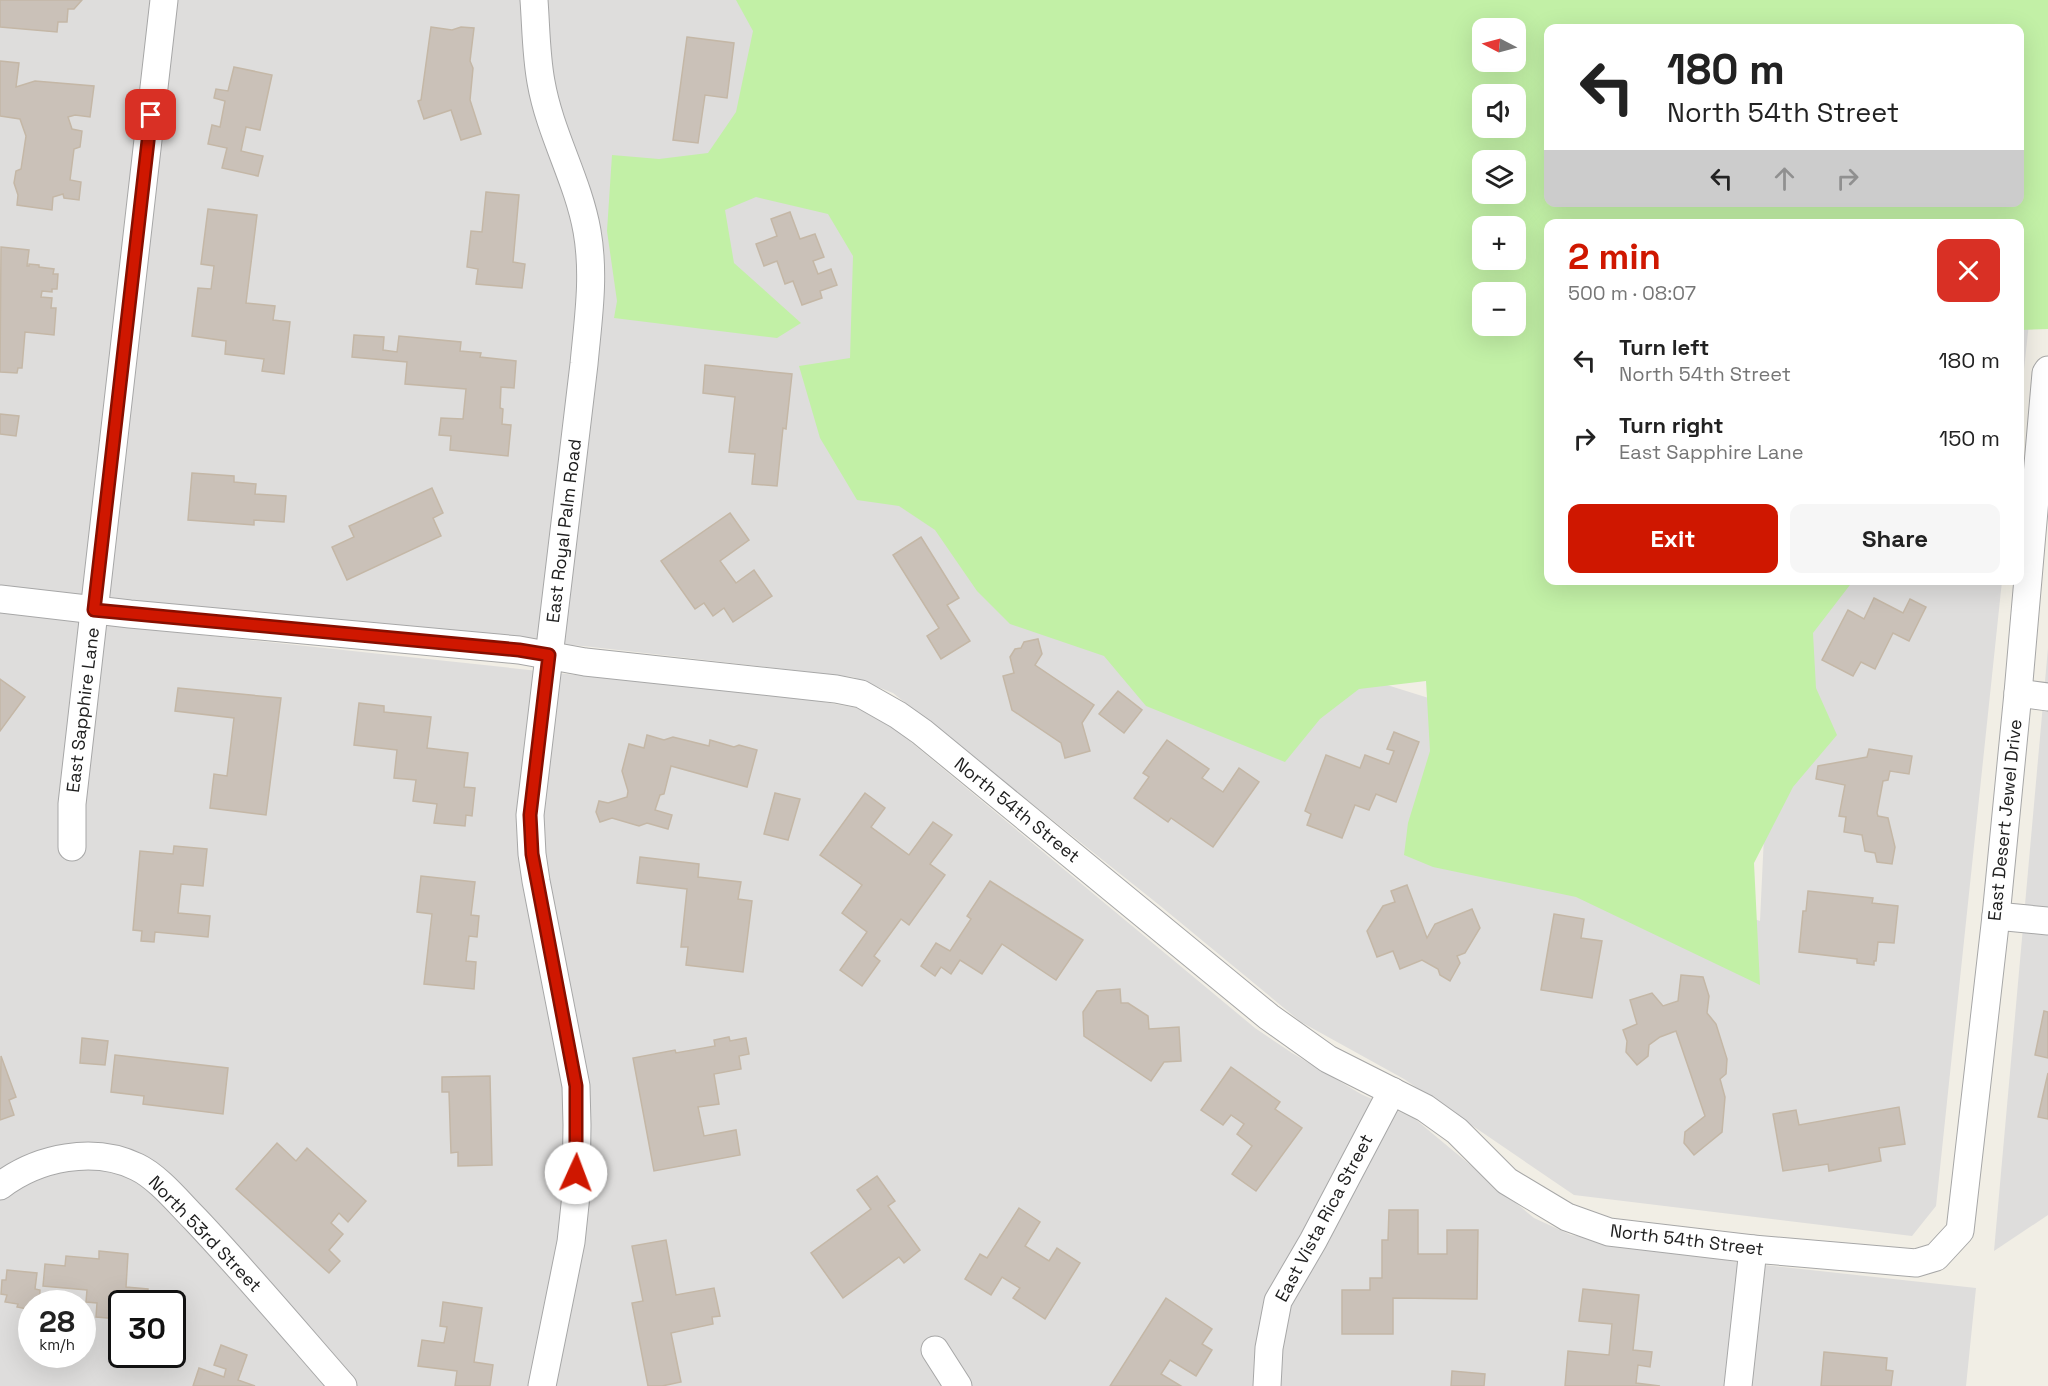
<!DOCTYPE html>
<html lang="en">
<head>
<meta charset="utf-8">
<style>
	body { margin:0; font-family:"Space Grotesk",sans-serif; background:#f6f6f6; color:#222; height:100vh; display:flex; flex-direction:column; font-size:22px; white-space:nowrap }
	* { box-sizing:border-box; margin:0 }
	p { font-size:20px; color:#767676 }
	.icon { flex:none; width:33px; height:33px; fill:none; stroke:currentColor; stroke-width:2; stroke-linecap:round; stroke-linejoin:round }
	.map { position:relative; flex:1; overflow:hidden }
	.sheet { position:absolute; left:1544px; top:219px; width:480px; height:366px; display:flex; flex-direction:column; background:#fff; border-radius:12px; box-shadow:0 6px 24px #0002 }
	.sheet>* { flex:none }
	.guide { position:absolute; left:1544px; top:24px; width:480px; height:183px; border-radius:12px; box-shadow:0 6px 24px #0002; background:#fff; color:#222; overflow:hidden }
	.needle { width:39px; rotate:276deg }
	.controls { position:absolute; left:1472px; top:18px; display:grid; gap:12px }
	.controls a { display:grid; place-items:center; width:54px; height:54px; border-radius:12px; background:#fff; box-shadow:0 6px 24px #0002; font-size:30px }
	.speed { position:absolute; left:18px; top:1290px; display:flex; gap:12px; font-size:30px; font-weight:700; text-align:center }
	.speed>* { display:grid; place-content:center; width:78px; height:78px; border-radius:50%; background:#fff; box-shadow:0 6px 24px #0002; line-height:1 }
	.speed small { font-size:15px; font-weight:400 }
	.speed .limit { border:3px solid #111; border-radius:9px; background:#fff; color:#111 }
	.pin { position:absolute; display:grid; place-items:center; width:51px; height:51px; color:#fff; margin:-26px; border-radius:12px; box-shadow:0 3px 9px #0006 }
	.me { position:absolute; width:66px; margin:-33px; rotate:2deg; stroke-linejoin:round; filter:drop-shadow(0 0 4px #0008) }
	.turn { display:flex; align-items:center; gap:21px; height:126px; padding:0 24px; font-size:27px }
	.turn .icon { width:78px; height:78px; stroke-width:2.5 }
	.turn b { display:block; font-size:42px; line-height:51px }
	.lanes { display:flex; align-items:center; height:57px; padding:0 24px; background:#0003; justify-content:center; gap:30px; direction:ltr }
	.lanes .off { opacity:.35 }
	.round { display:grid; place-items:center; flex:none; width:63px; height:63px; border-radius:12px; background:#f6f6f6 }
	.headline { display:flex; align-items:center; justify-content:space-between; height:102px; padding:0 24px }
	h1 { font-size:36px; font-weight:700; line-height:45px; color:#cf1700 }
	.primary-button { display:flex; gap:12px; margin-top:auto; padding:12px 24px }
	.primary-button a { flex:1; height:69px; border-radius:12px; background:#cf1700; color:#fff; font-size:24px; font-weight:700; line-height:69px; text-align:center }
	.primary-button a+a { background:#f6f6f6; color:#222 }
	ul { padding:0; list-style:none }
	li { display:flex; align-items:center; gap:18px; height:78px; padding:0 24px }
	li div { flex:1 }
	li b { display:block; font-size:22px }
	li em { font-style:normal }
	.map>svg:first-child { display:block }
	.residential { fill:#dedddc; fill-rule:evenodd }
	.grass { fill:#c2f0a6; fill-rule:evenodd }
	.building { fill:#cac1b8; stroke:#c4b7a6; stroke-width:1.5 }
	.lines { fill:none; stroke-linecap:round; stroke-linejoin:round }
	.minor-casing { stroke:#a7a7a7; stroke-width:29 }
	.minor { stroke:#fff; stroke-width:27 }
	.route-casing { stroke:#870f00; stroke-width:15 }
	.route { stroke:#cf1700; stroke-width:10 }
	.labels { text-anchor:middle; stroke-width:4.5; stroke-linejoin:round; paint-order:stroke }
	.street-label { font-size:18px; fill:#202020; stroke:#fff }
</style>
</head>
<body>
<div class="map">
<svg width="2048" height="1386" viewBox="0 0 2048 1386">
	<rect width="100%" height="100%" fill="#f1eee5"/>
	<g class="residential">
		<polygon points="0,0 796,0 1323,665 1467,710 1439,809 1760,921 1776,581 2002,581 1936,1206 1912,1236 1574,1195 1404,1079 1301,1022 1158,904 893,693 853,677 592,647 0,587"/>
		<polygon points="2019,308 2030,314 2019,416"/>
		<path d="M0 612 117 626 812 700 857 708 894 728 1255 1028 1292 1053 1361 1094 1415 1119 1534 1218 1571 1235 1737 1262 1976 1288 1966 1386H0ZM32 1304H82V1354H32ZM122 1304H172V1354H122Z"/>
		<polygon points="2048,648 2048,1215 1994,1251"/>
	</g>
	<path class="grass" d="M736 0H2048V329L2019 330V224H1548V580L1853 581 1813 633 1816 688 1837 735 1793 787 1754 863 1760 985 1576 897 1433 867 1404 855 1408 823 1430 751 1426 681 1359 689 1320 719 1285 762 1146 706 1104 656 1010 624 977 591 935 530 899 506 857 500 820 438 799 366 850 358 853 256 828 214 756 197 725 210 734 263 801 323 777 338 614 318 617 301 607 231 612 155 659 159 708 153 736 112 753 31ZM1482 28H1515V62H1482ZM2019 28V202H1548V28ZM1482 94H1515V128H1482ZM1515 160V194H1482V160ZM1482 226H1515V260H1482ZM1482 292H1515V326H1482Z"/>
	<g class="building">
		<polygon points="0,0 82,0 74,9 68,9 67,22 58,22 57,32 0,27"/>
		<polygon points="431,27 452,30 461,27 474,28 470,61 473,68 470,100 481,134 461,140 451,110 424,119 418,101 421,100"/>
		<polygon points="687,37 734,43 727,98 705,95 698,143 673,140"/>
		<polygon points="0,61 19,63 16,87 35,81 94,86 90,117 75,115 68,117 72,129 82,131 80,147 74,149 70,180 81,182 79,200 64,198 63,194 53,197 52,210 17,205 18,195 14,183 16,171 21,169 26,136 20,119 0,116"/>
		<polygon points="234,67 272,75 260,130 246,127 241,151 263,156 258,176 222,168 227,148 208,144 212,125 220,127 225,101 214,98 216,89 228,91"/>
		<polygon points="486,192 519,195 513,262 525,264 522,288 476,284 478,269 467,267 471,231 482,232"/>
		<polygon points="208,209 257,215 246,303 275,306 273,320 290,322 284,374 262,371 264,359 225,354 226,341 192,336 198,288 211,289 214,266 201,264"/>
		<polygon points="790,212 800,239 815,234 824,257 813,261 818,274 831,269 837,285 820,291 822,298 802,305 793,281 785,284 777,261 764,266 756,244 777,236 771,219"/>
		<polygon points="1,247 29,250 27,266 29,266 29,264 39,265 39,267 54,269 53,274 58,274 57,289 52,289 52,292 42,291 41,297 52,298 51,308 56,308 54,335 25,332 22,368 18,368 17,373 0,372"/>
		<polygon points="354,335 384,337 383,350 397,352 399,336 461,342 460,351 481,353 480,357 516,361 514,388 501,387 500,408 503,409 502,424 511,425 508,456 450,450 451,436 439,435 441,418 463,419 466,389 405,384 407,362 352,357"/>
		<polygon points="705,365 792,374 786,429 783,428 777,486 752,484 755,454 729,452 735,397 703,393"/>
		<polygon points="0,414 19,416 16,436 0,434"/>
		<polygon points="192,473 234,476 234,482 256,484 255,494 286,496 284,522 254,520 254,525 188,520"/>
		<polygon points="432,488 443,513 433,518 441,536 347,580 332,547 354,537 349,526"/>
		<polygon points="730,513 749,540 720,561 736,583 754,570 772,596 733,622 724,608 713,616 704,603 695,609 661,561"/>
		<polygon points="921,537 959,598 947,605 970,641 941,659 927,636 939,628 893,555"/>
		<polygon points="1874,598 1903,613 1910,599 1926,607 1909,641 1893,633 1875,669 1861,662 1853,676 1822,660 1848,610 1864,619"/>
		<polygon points="1038,639 1042,654 1035,665 1094,705 1082,723 1090,751 1065,758 1061,743 1012,710 1003,676 1014,673 1010,657 1015,649 1021,648 1024,642"/>
		<polygon points="0,679 25,697 0,731"/>
		<polygon points="178,688 281,698 266,815 210,808 214,774 227,776 234,718 175,711"/>
		<polygon points="1118,691 1142,710 1124,733 1099,714"/>
		<polygon points="359,703 384,706 384,712 431,717 427,748 468,753 464,787 475,788 472,816 466,815 465,826 434,823 437,804 413,801 416,780 394,778 397,750 354,745"/>
		<polygon points="1394,732 1419,742 1396,802 1376,794 1369,810 1355,805 1342,838 1307,825 1311,814 1305,811 1326,755 1360,768 1365,755 1389,764 1394,751 1387,749"/>
		<polygon points="647,735 664,740 673,737 709,746 710,740 734,747 739,745 757,750 747,787 671,766 664,794 660,795 655,810 672,815 668,829 647,823 639,826 612,818 600,822 596,812 599,801 608,803 627,797 628,791 622,771 629,744 644,748"/>
		<polygon points="1167,740 1209,769 1202,778 1223,792 1239,768 1259,782 1213,847 1171,818 1168,822 1134,798 1149,777 1143,773"/>
		<polygon points="1869,749 1912,756 1909,774 1890,771 1888,780 1883,781 1877,813 1878,816 1888,818 1895,847 1892,864 1877,862 1875,853 1865,851 1862,835 1844,832 1846,817 1839,816 1845,785 1816,779 1818,766 1867,757"/>
		<polygon points="775,793 800,799 788,840 764,834"/>
		<polygon points="865,793 885,808 871,827 909,855 933,822 952,835 930,864 945,875 909,925 901,919 874,956 880,961 862,986 840,970 867,932 842,913 862,885 820,855"/>
		<polygon points="174,846 207,849 203,886 181,884 178,913 210,916 208,937 155,932 154,942 141,941 142,931 133,930 140,851 173,854"/>
		<polygon points="640,857 699,864 698,877 741,882 738,899 752,901 743,972 686,965 688,947 681,947 687,889 637,883"/>
		<polygon points="421,876 475,882 471,915 479,916 477,937 469,936 466,961 476,962 474,989 424,984 432,914 417,912"/>
		<polygon points="990,881 1083,940 1056,980 1002,944 982,974 960,960 951,974 941,967 935,976 921,966 936,943 950,951 971,919 967,916"/>
		<polygon points="1407,885 1427,938 1435,924 1472,909 1480,928 1465,953 1457,956 1460,963 1450,981 1440,975 1438,969 1422,960 1400,969 1393,951 1377,957 1367,931 1383,906 1395,902 1391,891"/>
		<polygon points="1808,891 1873,898 1872,903 1898,906 1894,943 1878,942 1876,961 1874,961 1874,965 1857,963 1857,959 1799,952 1803,911 1806,911"/>
		<polygon points="1554,914 1584,919 1581,938 1602,941 1592,998 1541,990"/>
		<polygon points="1681,975 1703,977 1709,996 1707,1013 1716,1024 1727,1059 1726,1074 1720,1079 1725,1097 1722,1132 1694,1155 1684,1143 1685,1132 1705,1116 1676,1031 1660,1037 1649,1045 1648,1056 1637,1065 1626,1052 1627,1041 1623,1030 1637,1024 1630,1000 1652,993 1663,1006 1678,1001"/>
		<polygon points="1120,989 1121,1003 1128,1003 1148,1016 1149,1029 1179,1027 1181,1061 1164,1062 1151,1081 1084,1036 1083,1012 1097,991"/>
		<polygon points="2044,1011 2048,1012 2048,1058 2035,1055"/>
		<polygon points="729,1037 730,1041 746,1038 749,1054 739,1056 741,1069 714,1074 719,1104 698,1107 704,1136 736,1130 740,1155 654,1171 633,1058 675,1050 676,1053 715,1046 714,1040"/>
		<polygon points="82,1038 108,1041 105,1065 80,1063"/>
		<polygon points="115,1055 228,1068 223,1114 143,1104 144,1096 111,1092"/>
		<polygon points="1,1056 16,1097 9,1100 14,1115 0,1120"/>
		<polygon points="1231,1067 1280,1102 1275,1109 1302,1128 1256,1191 1232,1174 1252,1146 1237,1134 1244,1124 1231,1115 1223,1125 1201,1110"/>
		<polygon points="2048,1073 2048,1119 2038,1117"/>
		<polygon points="490,1076 492,1165 458,1166 458,1152 451,1153 449,1092 442,1092 442,1077"/>
		<polygon points="1899,1107 1905,1144 1879,1148 1881,1161 1829,1171 1828,1164 1783,1171 1773,1114 1796,1110 1799,1125"/>
		<polygon points="277,1143 296,1161 307,1148 366,1201 348,1222 339,1213 331,1223 343,1234 329,1250 340,1261 329,1273 236,1189"/>
		<polygon points="877,1176 895,1201 888,1206 920,1250 904,1263 899,1257 843,1298 811,1253 871,1209 857,1190"/>
		<polygon points="1019,1208 1040,1222 1025,1246 1049,1261 1057,1248 1080,1263 1045,1319 1013,1298 1020,1288 1002,1277 991,1295 965,1279 980,1254 987,1258"/>
		<polygon points="1389,1210 1418,1210 1418,1254 1447,1254 1447,1230 1478,1230 1477,1299 1393,1298 1393,1334 1342,1334 1342,1290 1370,1290 1370,1278 1382,1278 1382,1240 1388,1240"/>
		<polygon points="666,1240 676,1295 714,1288 720,1316 712,1317 713,1324 671,1333 681,1382 662,1386 648,1386 632,1303 643,1301 632,1246"/>
		<polygon points="99,1251 128,1254 126,1287 148,1289 147,1304 122,1304 119,1319 96,1317 97,1303 86,1302 87,1290 43,1286 45,1264 65,1266 66,1256 99,1259"/>
		<polygon points="7,1270 37,1273 35,1289 40,1290 39,1304 32,1304 32,1310 17,1307 18,1304 5,1302 7,1295 1,1294 2,1280 6,1280"/>
		<polygon points="1583,1289 1639,1295 1633,1350 1652,1352 1650,1367 1638,1365 1636,1383 1660,1386 1565,1386 1568,1351 1609,1355 1612,1324 1579,1321"/>
		<polygon points="1166,1298 1212,1329 1202,1344 1212,1350 1196,1376 1170,1360 1161,1374 1181,1386 1110,1386"/>
		<polygon points="443,1302 482,1308 474,1362 493,1365 490,1386 455,1386 457,1371 418,1366 422,1340 444,1343 447,1327 440,1326"/>
		<polygon points="221,1345 247,1355 238,1380 255,1386 193,1386 199,1368 224,1377 226,1369 214,1365"/>
		<polygon points="1824,1352 1887,1358 1886,1370 1893,1371 1891,1386 1821,1386"/>
		<polygon points="1452,1371 1485,1374 1484,1386 1451,1386"/>
	</g>
	<g class="lines">
		<defs>
			<g id="minor">
				<path d="M534 0C536 27 536 55 541 82 550 134 578 180 587 231 595 276 588 320 584 364L530 815 532 854 536 881 576 1086 577 1125 576 1195 571 1242 542 1386"/>
				<polyline points="0,599 130,614 519,650 585,662 836,689 861,694 898,715 922,732 1269,1017 1328,1059 1425,1108 1457,1131 1507,1181 1567,1217 1609,1232 1753,1249 1916,1263 1936,1257 1960,1231 1996,916 2018,693 2046,373 2048,370"/>
				<polyline points="2018,693 2048,697"/>
				<polyline points="72,847 72,804 164,0"/>
				<polyline points="1996,916 2048,921"/>
				<path d="M0 1186C38 1157 94 1146 137 1167 158 1177 179 1203 195 1219 246 1273 294 1330 343 1386"/>
				<polyline points="935,1350 958,1386"/>
				<polyline points="1267,1386 1269,1348 1278,1301 1313,1241 1392,1091"/>
				<polyline points="1738,1386 1753,1249"/>
			</g>
		</defs>
		<use href="#minor" class="minor-casing"/>
		<use href="#minor" class="minor"/>
	</g>
	<g class="lines">
		<defs>
			<polyline id="route" points="151,115 94,610 519,650 549,655 530,815 532,854 576,1086 576,1173"/>
		</defs>
		<use href="#route" class="route-casing"/>
		<use href="#route" class="route"/>
	</g>
	<g class="labels">
		<g class="street-label">
			<text transform="translate(564 531) rotate(-83)" y="6">East Royal Palm Road</text>
			<text transform="translate(83 710) rotate(-83)" y="6">East Sapphire Lane</text>
			<text transform="translate(1017 810) rotate(39)" y="6">North 54th Street</text>
			<text transform="translate(2005 820) rotate(-84)" y="6">East Desert Jewel Drive</text>
			<text transform="translate(1324 1218) rotate(-62)" y="6">East Vista Rica Street</text>
			<text transform="translate(205 1234) rotate(46)" y="6">North 53rd Street</text>
			<text transform="translate(1687 1240) rotate(7)" y="6">North 54th Street</text>
		</g>
	</g>
</svg>
<div class="controls">
<a><svg class="needle" viewBox="-14 -14 28 28"><path d="M0-13l5 13h-10z" fill="#e53935"/><path d="M0 13l5-13h-10z" fill="#767676"/></svg></a>
<a><svg class="icon" aria-label="sound" viewBox="0 0 24 24"><path d="M4 9h4l5-4v14l-5-4H4zM17 9q2 3 0 6"/></svg></a>
<a><svg class="icon" aria-label="layers" viewBox="0 0 24 24"><path d="M12 4l9 5-9 5-9-5zM3 14l9 5 9-5"/></svg></a>
<a>+</a>
<a>−</a>
</div>
<div class="speed"><div>28<small>km/h</small></div><div class="limit">30</div></div>
<div class="pin" style="left:151px;top:115px;background:#d93025"><svg class="icon" aria-label="arrive" viewBox="0 0 24 24"><path d="M6 21V4h12l-3 4 3 4H6"/></svg></div>
<svg class="me" style="left:576px;top:1173px" viewBox="-20 -20 40 40"><circle r="19" fill="#fff"/><path d="M0-13L10 11 0 6-10 11z" fill="#cf1700"/></svg>
<div class="guide">
<div class="turn"><svg class="icon" aria-label="left" viewBox="0 0 24 24"><path d="M17 20v-9H6M10 6l-5 5 5 5"/></svg><div><b>180 m</b>North 54th Street</div></div>
<div class="lanes"><svg class="icon" aria-label="left" viewBox="0 0 24 24"><path d="M17 20v-9H6M10 6l-5 5 5 5"/></svg><svg class="icon off" aria-label="ahead" viewBox="0 0 24 24"><path d="M12 20V5M6 11l6-6 6 6"/></svg><svg class="icon off" aria-label="right" viewBox="0 0 24 24"><path d="M7 20v-9h11M14 6l5 5-5 5"/></svg></div>
</div>
<section class="sheet">
<div class="headline"><div><h1>2 min</h1><p>500 m · 08:07</p></div><a class="round" style="background:#d93025;color:#fff"><svg class="icon" aria-label="close" viewBox="0 0 24 24"><path d="M6 6l12 12M18 6L6 18"/></svg></a></div>
<ul>
<li><svg class="icon" aria-label="left" viewBox="0 0 24 24"><path d="M17 20v-9H6M10 6l-5 5 5 5"/></svg><div><b>Turn left</b><p>North 54th Street</p></div><em>180 m</em></li>
<li><svg class="icon" aria-label="right" viewBox="0 0 24 24"><path d="M7 20v-9h11M14 6l5 5-5 5"/></svg><div><b>Turn right</b><p>East Sapphire Lane</p></div><em>150 m</em></li>
</ul>
<div class="primary-button"><a>Exit</a><a>Share</a></div>
</section>
</div>
</body>
</html>
